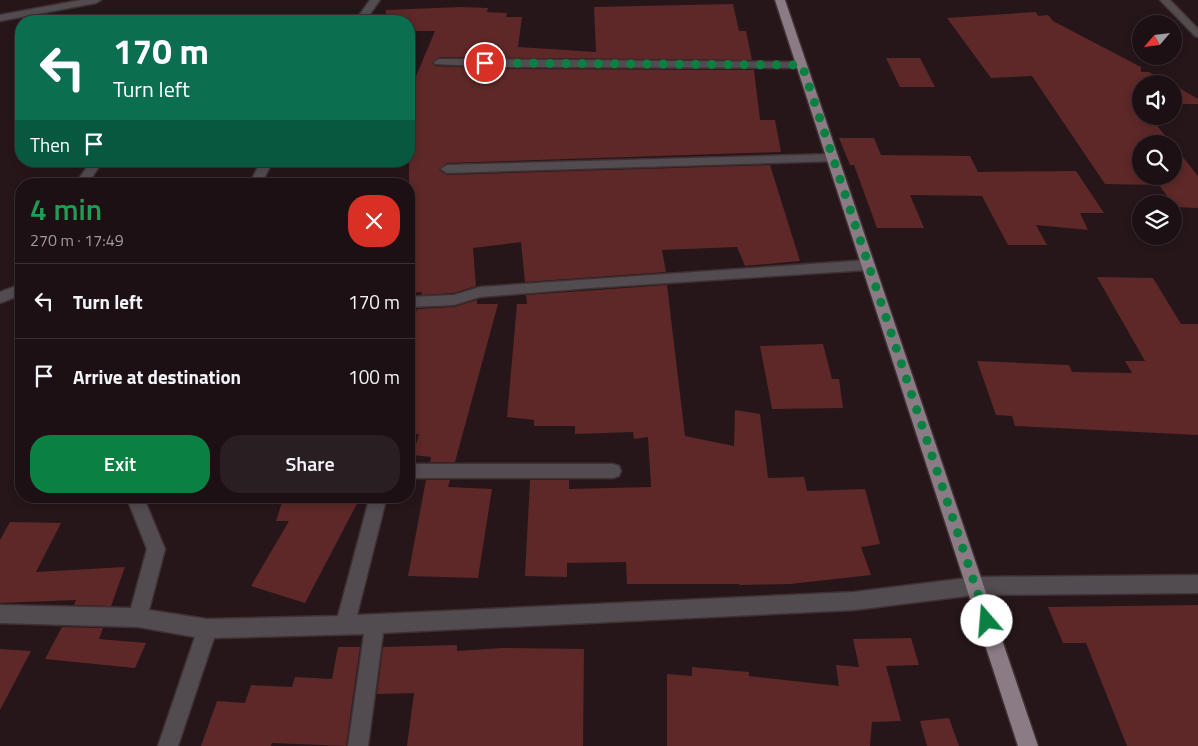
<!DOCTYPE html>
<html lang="en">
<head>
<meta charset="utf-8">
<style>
	body { margin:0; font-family:"Titillium Web",sans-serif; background:#291e22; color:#f1f3f6; height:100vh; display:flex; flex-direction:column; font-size:19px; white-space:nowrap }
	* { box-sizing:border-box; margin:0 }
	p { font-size:16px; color:#a09da0 }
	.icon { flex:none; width:28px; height:28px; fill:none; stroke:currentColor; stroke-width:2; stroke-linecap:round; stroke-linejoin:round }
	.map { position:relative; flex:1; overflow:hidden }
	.details { position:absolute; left:15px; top:178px; width:400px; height:325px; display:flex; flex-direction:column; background:#1c1014; border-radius:20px; box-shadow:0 2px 8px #0003,0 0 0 1px #3a3034 }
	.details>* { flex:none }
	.top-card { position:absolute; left:15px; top:15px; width:400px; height:152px; border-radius:20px; box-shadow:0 2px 8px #0003,0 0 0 1px #3a3034; background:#0b6e4f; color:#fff; overflow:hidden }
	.needle { width:32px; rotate:242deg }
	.fabs { position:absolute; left:1132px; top:15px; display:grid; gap:10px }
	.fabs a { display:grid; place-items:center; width:50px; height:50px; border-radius:50%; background:#1c1014; box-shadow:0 2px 8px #0003,0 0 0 1px #3a3034; font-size:25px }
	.pin { position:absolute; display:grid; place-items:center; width:42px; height:42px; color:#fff; margin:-21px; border:2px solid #fff; border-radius:50%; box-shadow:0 1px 5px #0007 }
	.me { position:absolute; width:55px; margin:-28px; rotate:342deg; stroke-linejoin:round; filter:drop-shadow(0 0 4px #0008) }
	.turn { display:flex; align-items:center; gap:18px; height:105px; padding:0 15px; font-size:22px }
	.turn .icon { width:65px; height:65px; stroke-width:2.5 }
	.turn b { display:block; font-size:35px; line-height:42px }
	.then { display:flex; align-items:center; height:48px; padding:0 15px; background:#0003; gap:10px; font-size:19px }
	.round { display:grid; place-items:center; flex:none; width:52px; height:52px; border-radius:20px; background:#291e22 }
	.overview { display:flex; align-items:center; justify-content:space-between; height:85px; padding:0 15px }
	h1 { font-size:30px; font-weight:600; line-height:38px; color:#1e9e55 }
	.cta { display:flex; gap:10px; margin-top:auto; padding:10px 15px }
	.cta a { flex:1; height:58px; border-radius:20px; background:#0b8043; color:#fff; font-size:20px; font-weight:600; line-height:58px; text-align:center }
	.cta a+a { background:#291e22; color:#f1f3f6 }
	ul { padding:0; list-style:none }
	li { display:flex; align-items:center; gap:15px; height:75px; padding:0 15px; border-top:1px solid #3a3034 }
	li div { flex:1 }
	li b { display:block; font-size:19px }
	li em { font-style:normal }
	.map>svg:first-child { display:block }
	.building { fill:#5d2827 }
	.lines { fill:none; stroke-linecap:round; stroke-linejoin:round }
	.minor-casing { stroke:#3f3034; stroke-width:3 }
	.major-casing { stroke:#3f3034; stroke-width:3 }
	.minor { fill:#524b50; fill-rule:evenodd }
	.major { fill:#8a7b84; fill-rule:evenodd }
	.route { stroke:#0b8043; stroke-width:9; stroke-dasharray:0 16.2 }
</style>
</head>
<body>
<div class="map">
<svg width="1198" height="746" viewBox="0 0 1198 746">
	<rect width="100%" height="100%" fill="#26161a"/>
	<g class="building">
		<polygon points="733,4 739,31 746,31 752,60 439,57 432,63 435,66 500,69 754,70 760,120 775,120 781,152 447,163 439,170 447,175 770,165 800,261 745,266 737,247 662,250 666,272 525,282 521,242 473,248 476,286 454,293 421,295 422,292 409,293 409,93 435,31 409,31 409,21 386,21 386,10 461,7 488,8 487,12 507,13 506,17 522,17 518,47 596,52 594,7"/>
		<polygon points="1036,12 1038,16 1048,15 1053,21 1141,67 1141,72 1149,72 1171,84 1141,84 1141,104 1139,103 1141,106 1141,116 1149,116 1172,144 1141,144 1141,176 1174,176 1174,146 1198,176 1198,208 1175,207 1159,185 1105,184 1032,76 991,78 947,18"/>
		<polygon points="886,58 920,58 935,87 900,87"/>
		<polygon points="1174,85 1198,99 1198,104 1174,104"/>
		<polygon points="839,138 874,138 881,155 970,156 978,172 1076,171 1104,213 1080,213 1088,230 1036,225 1047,245 1008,245 982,196 910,195 924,228 877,228 854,165 850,165"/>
		<polygon points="1097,277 1153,278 1181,324 1198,324 1198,435 1015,426 1012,416 996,415 977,361 1069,365 1072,372 1132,373 1125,361 1145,361"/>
		<polygon points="667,285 685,436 734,446 735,410 760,414 768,478 804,477 807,491 865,489 880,544 861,547 871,575 790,584 740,585 739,584 627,584 626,562 567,563 567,577 525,576 530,480 569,480 569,489 651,487 648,437 634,439 633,432 575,434 575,426 534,426 534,420 507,417 517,304 527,304 526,295"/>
		<polygon points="477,300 477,304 498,304 455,462 430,462 431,457 413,455 419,434 409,434 409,338 417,309 454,307"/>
		<polygon points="823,344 832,379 839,379 843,408 772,409 760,346"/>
		<polygon points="426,480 450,480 448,487 492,489 478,578 408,576"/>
		<polygon points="284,496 361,496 305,603 251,586 289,521 276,521"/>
		<polygon points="10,522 61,523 36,572 125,567 111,606 74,605 76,600 0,603 0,540"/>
		<polygon points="1198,605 1198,746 1127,746 1086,643 1063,643 1048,607"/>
		<polygon points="62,627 103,628 99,639 146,643 135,668 45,659"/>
		<polygon points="911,638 919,665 886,666 901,721 872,722 870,746 667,746 667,674 692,676 692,667 749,672 749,676 839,686 836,665 859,667 853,639"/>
		<polygon points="457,645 457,651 502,648 584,649 583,746 407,746 414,693 377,694 383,647"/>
		<polygon points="338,647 360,647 346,746 272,743 271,746 201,746 217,701 245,703 251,685 292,687 295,677 332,679"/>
		<polygon points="0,649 31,651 0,710"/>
		<polygon points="949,718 959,746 927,746 920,721"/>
	</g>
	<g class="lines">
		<defs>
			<g id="minor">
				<polygon points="81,0 101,0 96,3 0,21 0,15"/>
				<polygon points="370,0 380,0 365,21 355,21"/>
				<polygon points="1160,0 1170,0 1198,29 1198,37 1195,36"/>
				<polygon points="439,59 802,62 807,65 802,68 500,67 435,64 434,62"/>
				<polygon points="833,154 837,155 839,158 837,161 447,173 441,169 447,165"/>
				<polygon points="91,161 103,161 90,180 82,180 80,177"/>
				<polygon points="261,161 273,161 262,182 258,183 252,179"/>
				<polygon points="868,260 873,262 875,265 873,268 868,270 590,288 480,297 454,305 409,307 409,297 454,295 480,287"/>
				<polygon points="21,284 21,295 0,303 0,292"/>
				<polygon points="409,464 613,464 619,466 621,471 619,476 613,478 409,478"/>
				<polygon points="126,496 143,496 165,549 149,610 207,619 338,616 370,496 387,496 357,615 854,592 975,577 1198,575 1198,593 975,595 854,610 383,633 368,746 348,746 364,634 214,638 178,746 158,746 195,637 138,627 0,623 0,605 131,608 147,549"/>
			</g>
			<polygon id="major" points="775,0 785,0 1038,746 1018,746"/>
		</defs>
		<use href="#minor" class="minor-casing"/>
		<use href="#major" class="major-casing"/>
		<use href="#minor" class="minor"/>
		<use href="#major" class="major"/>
	</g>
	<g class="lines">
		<polyline class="route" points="485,63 802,65 987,621"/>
	</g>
</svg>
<div class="fabs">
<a><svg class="needle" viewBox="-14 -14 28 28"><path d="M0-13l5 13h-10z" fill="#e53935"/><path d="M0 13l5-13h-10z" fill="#a09da0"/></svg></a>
<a><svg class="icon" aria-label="sound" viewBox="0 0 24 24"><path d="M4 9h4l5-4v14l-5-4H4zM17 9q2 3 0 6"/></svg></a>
<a><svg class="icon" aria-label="search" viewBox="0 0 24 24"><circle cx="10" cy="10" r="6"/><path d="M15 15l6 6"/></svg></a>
<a><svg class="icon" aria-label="layers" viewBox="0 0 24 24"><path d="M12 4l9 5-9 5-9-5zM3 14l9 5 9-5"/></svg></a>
</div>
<div class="pin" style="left:485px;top:63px;background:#d93025"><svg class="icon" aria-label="arrive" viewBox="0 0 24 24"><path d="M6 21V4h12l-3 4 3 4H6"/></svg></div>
<svg class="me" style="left:987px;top:621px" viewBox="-20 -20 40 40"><circle r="19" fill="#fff"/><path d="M0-13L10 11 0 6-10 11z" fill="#0b8043"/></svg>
<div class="top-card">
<div class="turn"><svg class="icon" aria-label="left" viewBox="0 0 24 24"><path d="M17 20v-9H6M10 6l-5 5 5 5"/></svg><div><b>170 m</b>Turn left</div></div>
<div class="then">Then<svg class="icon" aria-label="arrive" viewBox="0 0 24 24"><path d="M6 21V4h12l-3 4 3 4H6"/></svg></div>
</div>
<section class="details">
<div class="overview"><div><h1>4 min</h1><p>270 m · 17:49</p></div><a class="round" style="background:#d93025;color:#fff"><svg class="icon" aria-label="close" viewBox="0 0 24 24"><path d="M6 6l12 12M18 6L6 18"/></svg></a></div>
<ul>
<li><svg class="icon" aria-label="left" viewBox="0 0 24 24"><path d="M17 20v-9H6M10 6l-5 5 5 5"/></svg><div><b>Turn left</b></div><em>170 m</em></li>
<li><svg class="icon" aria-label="arrive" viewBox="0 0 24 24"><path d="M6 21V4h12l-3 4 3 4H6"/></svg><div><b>Arrive at destination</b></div><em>100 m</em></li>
</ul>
<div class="cta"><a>Exit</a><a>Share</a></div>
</section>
</div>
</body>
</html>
